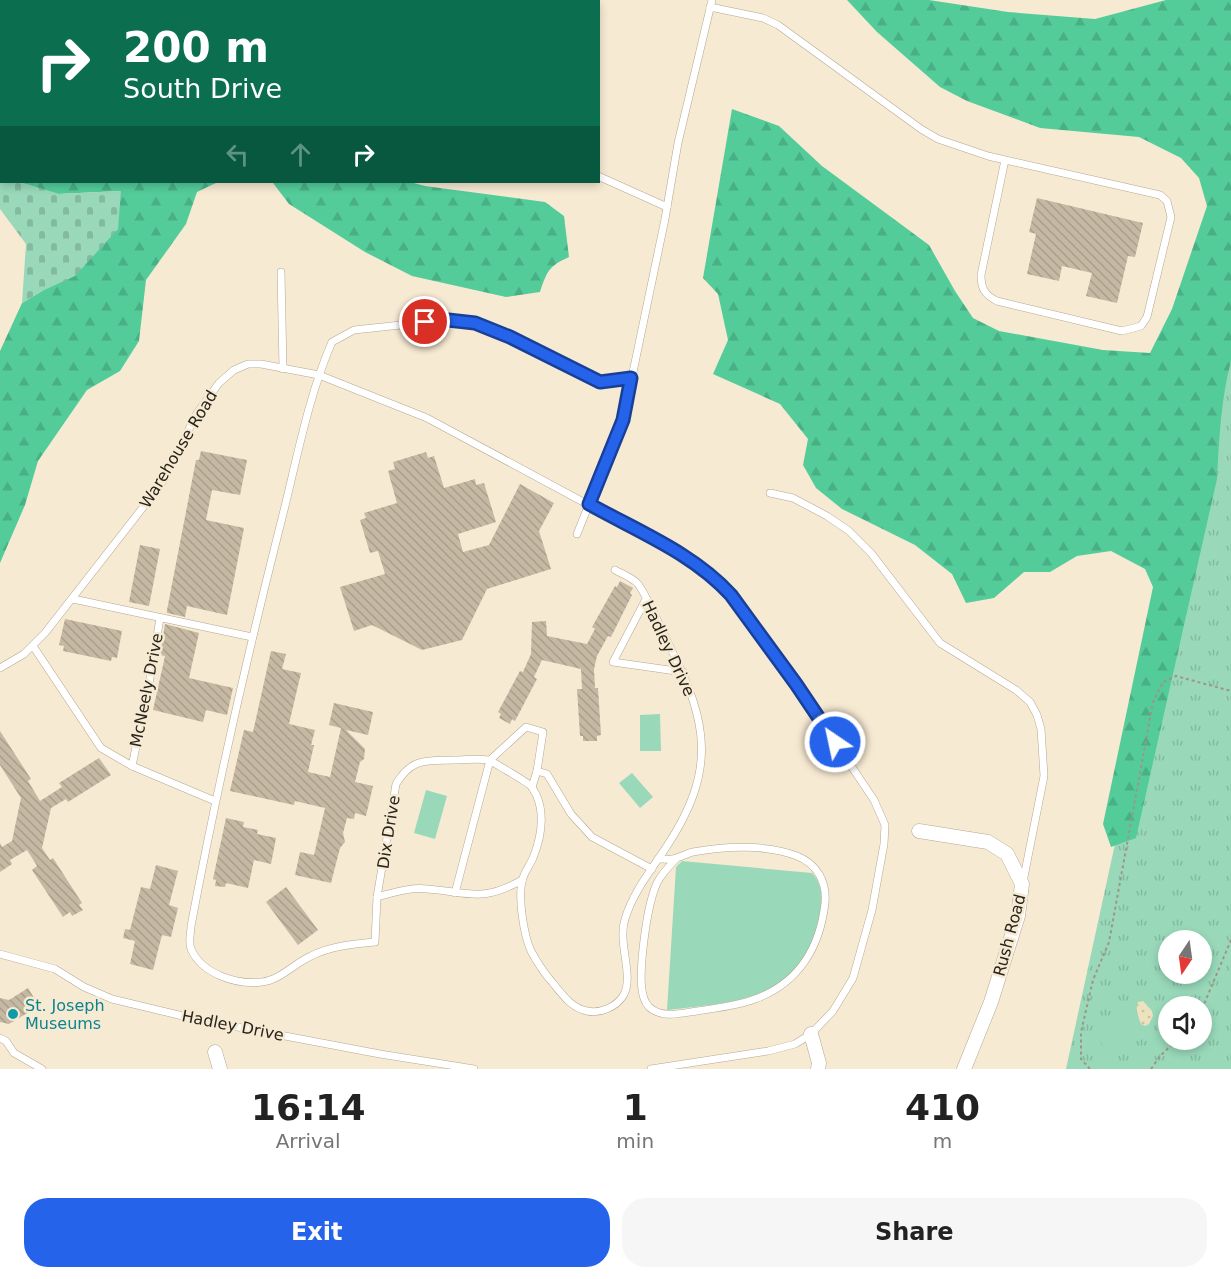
<!DOCTYPE html>
<html lang="en">
<head>
<meta charset="utf-8">
<style>
	body { margin:0; font-family:"DejaVu Sans",sans-serif; background:#f6f6f6; color:#222; height:100vh; display:flex; flex-direction:column; font-size:22px; white-space:nowrap }
	* { box-sizing:border-box; margin:0 }
	p { font-size:20px; color:#767676 }
	.icon { flex:none; width:33px; height:33px; fill:none; stroke:currentColor; stroke-width:2; stroke-linecap:round; stroke-linejoin:round }
	.map { position:relative; height:1069px; overflow:hidden }
	.drawer { display:flex; flex-direction:column; background:#fff; flex:1 }
	.drawer>* { flex:none }
	.hud { position:absolute; left:0px; top:0px; width:600px; height:183px; box-shadow:0 3px 9px #0003; background:#0b6e4f; color:#fff; overflow:hidden }
	.needle { width:39px; rotate:193deg }
	.tools { position:absolute; left:1158px; top:930px; display:grid; gap:12px }
	.tools a { display:grid; place-items:center; width:54px; height:54px; border-radius:50%; background:#fff; box-shadow:0 3px 9px #0003; font-size:30px }
	.pin { position:absolute; display:grid; place-items:center; width:51px; height:51px; color:#fff; margin:-26px; border:3px solid #fff; border-radius:50%; box-shadow:0 2px 6px #0007 }
	.me { position:absolute; width:66px; margin:-33px; rotate:326deg; stroke-linejoin:round; filter:drop-shadow(0 0 4px #0008) }
	.turn { display:flex; align-items:center; gap:21px; height:126px; padding:0 24px; font-size:27px }
	.turn .icon { width:78px; height:78px; stroke-width:2.5 }
	.turn b { display:block; font-size:42px; line-height:51px }
	.lanes { display:flex; align-items:center; height:57px; padding:0 24px; background:#0003; justify-content:center; gap:30px; direction:ltr }
	.lanes .off { opacity:.35 }
	.eta { display:flex; justify-content:space-evenly; align-items:center; height:102px; text-align:center }
	.eta b { font-size:36px; font-weight:700; line-height:42px }
	.primary-button { display:flex; gap:12px; margin-top:auto; padding:12px 24px }
	.primary-button a { flex:1; height:69px; border-radius:24px; background:#2563eb; color:#fff; font-size:24px; font-weight:700; line-height:69px; text-align:center }
	.primary-button a+a { background:#f6f6f6; color:#222 }
	.map>svg:first-child { display:block }
	.grass { fill:url(#grass-tufts); fill-rule:evenodd }
	.forest { fill:url(#forest-firs) }
	.sand { fill:url(#sand-dots) }
	.cemetery { fill:url(#cemetery-stones) }
	.pitch { fill:#99d9ba }
	.building { fill:url(#building-back-hatch) }
	.lines { fill:none; stroke-linecap:round; stroke-linejoin:round }
	.lane-casing { stroke:#b4a792; stroke-width:8 }
	.street-casing { stroke:#b4a792; stroke-width:15 }
	.path { stroke:#9f9585; stroke-width:2; stroke-dasharray:3 3; stroke-linecap:butt }
	.lane { stroke:#fff; stroke-width:7 }
	.street { stroke:#fff; stroke-width:14 }
	.route-casing { stroke:#184099; stroke-width:15 }
	.route { stroke:#2563eb; stroke-width:10 }
	.culture-dot { fill:#0f9aa8; stroke:#f7ead3; stroke-width:2 }
	.labels { text-anchor:middle; stroke-width:5; stroke-linejoin:round; paint-order:stroke }
	.street-label { font-size:16px; fill:#28231b; stroke:#f7ead3 }
	.culture-label { font-size:16px; fill:#0d838f; stroke:#f7ead3; text-anchor:start }
</style>
</head>
<body>
<div class="map">
<svg width="1231" height="1069" viewBox="0 0 1231 1069">
	<defs>
		<pattern id="grass-tufts" width="24" height="20" patternUnits="userSpaceOnUse" patternTransform="scale(1.5)"><rect width="24" height="20" fill="#99d9ba"/><path d="M3 7l-1-3M5 7V3M7 7l1-3M15 17l-1-3M17 17v-4M19 17l1-3" fill="none" stroke="#84ba9f"/></pattern>
		<pattern id="forest-firs" width="22" height="20" patternUnits="userSpaceOnUse" patternTransform="scale(1.5)"><rect width="22" height="20" fill="#54cc9a"/><path d="M5 1l3.5 6h-7zM16 11l3.5 6h-7z" fill="#49af84"/></pattern>
		<pattern id="sand-dots" width="8" height="8" patternUnits="userSpaceOnUse" patternTransform="scale(1.5)"><rect width="8" height="8" fill="#ece2bd"/><path d="M2 2h.1M6 6h.1" fill="none" stroke="#cac2a2" stroke-width="1.8" stroke-linecap="round"/></pattern>
		<pattern id="cemetery-stones" width="16" height="16" patternUnits="userSpaceOnUse" patternTransform="scale(1.5)"><rect width="16" height="16" fill="#99d9ba"/><path d="M2 7V4a2 2 0 0 1 4 0v3zM10 15v-3a2 2 0 0 1 4 0v3z" fill="#84ba9f"/></pattern>
		<pattern id="building-back-hatch" width="6" height="6" patternUnits="userSpaceOnUse" patternTransform="scale(1.5)"><rect width="6" height="6" fill="#c6b9a3"/><path d="M-1 5l2 2M0 0l6 6M5-1l2 2" fill="none" stroke="#aa9f8c"/></pattern>
	</defs>
	<rect width="100%" height="100%" fill="#f7ead3"/>
	<path class="grass" d="M1231 311V1069H1066ZM1168 940H1202V974H1168ZM1168 1006H1202V1040H1168Z"/>
	<g class="forest">
		<polygon points="0,0 19,0 2,2 1,176"/>
		<path d="M847 0H929L1008 12 1095 19 1166 0H1231V361C1221 399 1219 439 1217 479L1136 838 1111 847 1103 824 1153 587 1145 569 1111 551 1077 556 1050 572H1024L994 598 966 603 952 574 915 545 842 509 816 488 803 465 808 439 780 404 713 374 728 340 718 294 703 278 732 109 779 126 822 166 929 245 955 291 973 318 999 331 1103 350 1150 353 1172 309 1207 206 1199 178 1181 158 1139 137 1040 128 967 101 940 87 877 32Z"/>
		<polygon points="19,182 218,182 197,192 186,224 146,280 139,341 120,371 87,390 38,461 25,505 0,563 0,351 22,303 42,291 120,191 58,194"/>
		<path d="M268 182H410L425 186 545 202 564 216 569 257C549 266 547 271 540 292L506 297 412 276 365 252 289 204 273 183Z"/>
	</g>
	<path class="sand" d="M1143 1001 1152 1011 1153 1016 1149 1024 1145 1026 1141 1024C1138 1017 1135 1009 1138 1002Z"/>
	<polygon class="cemetery" points="0,175 2,182 19,182 59,194 121,191 118,229 75,276 42,291 22,303 26,244 0,209"/>
	<g class="pitch">
		<polygon points="660,714 661,751 640,751 640,715"/>
		<polygon points="632,773 653,797 640,808 619,783"/>
		<polygon points="426,790 447,796 435,839 414,833"/>
		<path d="M682 861 812 873C824 886 822 899 820 916 819 925 815 933 812 942 788 1003 722 1003 667 1010L676 867Z"/>
		<path d="M1116 1007 1130 1010C1155 1069 1065 1062 1116 1007Z"/>
	</g>
	<g class="building">
		<polygon points="1037,198 1143,223 1135,257 1128,256 1117,303 1086,296 1092,273 1062,266 1059,281 1027,274 1036,234 1029,232"/>
		<polygon points="201,451 247,460 240,495 212,490 206,520 244,528 227,615 187,606 185,617 167,613 167,610 196,460 199,460"/>
		<polygon points="426,452 428,458 434,456 444,488 475,479 476,485 484,483 496,522 458,534 463,552 489,545 520,484 554,503 539,531 551,569 487,589 462,640 422,650 372,625 354,631 340,587 385,574 378,551 370,553 360,520 366,518 364,513 397,503 388,471 395,469 393,462"/>
		<polygon points="140,545 160,549 149,606 129,602"/>
		<polygon points="620,581 633,588 630,593 632,595 611,637 608,636 597,656 594,669 595,688 598,688 601,735 597,736 597,741 583,741 583,736 580,736 577,689 582,689 581,669 542,660 534,677 537,679 515,721 512,719 510,724 499,718 501,714 498,712 520,671 523,672 531,654 532,622 546,621 547,636 587,644 595,629 592,627 615,586 617,587"/>
		<polygon points="65,619 122,631 117,658 112,657 111,661 63,651 64,646 59,645"/>
		<polygon points="165,624 199,633 189,678 233,688 227,715 206,710 203,722 153,710 165,656 160,655"/>
		<polygon points="271,651 286,654 282,669 301,673 289,724 315,730 311,745 314,745 308,772 330,777 341,728 329,725 334,703 373,712 368,735 346,730 365,749 364,759 360,762 355,782 373,786 366,816 355,813 354,819 347,818 343,833 345,842 340,848 331,883 295,875 300,852 314,855 325,808 295,801 294,805 230,791 244,730 253,732"/>
		<polygon points="0,731 31,779 28,781 40,801 62,787 59,783 99,758 111,775 68,802 66,799 51,808 42,848 50,860 53,858 82,903 79,905 83,910 72,916 70,912 63,917 32,870 37,866 27,850 10,860 12,864 0,872 0,843 2,847 12,841 21,798 0,765"/>
		<polygon points="226,818 244,822 243,827 258,830 257,834 276,838 271,864 254,860 248,888 226,883 225,887 215,886 216,880 213,879"/>
		<polygon points="156,865 178,871 169,905 178,908 171,937 162,935 153,970 130,964 135,941 123,938 125,929 130,930 141,887 150,889"/>
		<polygon points="286,887 318,930 298,945 266,902"/>
		<polygon points="28,988 39,1006 9,1024 0,1022 0,998 9,1000"/>
	</g>
	<g class="lines">
		<defs>
			<g id="lane">
				<path d="M710 7 763 18 778 25 921 129 938 139 988 156 1160 195 1167 201 1171 217 1147 317 1141 326 1122 331 997 301C985 295 981 289 981 275L1005 160"/>
				<polyline points="598,176 667,207"/>
				<polyline points="281,272 283,369"/>
				<polyline points="770,493 793,498 827,516 849,531 871,553 940,643 1016,690 1030,702 1037,715 1041,729 1044,776 1023,882"/>
				<polyline points="577,534 623,420 665,219 678,143 712,0"/>
				<path d="M615 570C622 574 633 578 638 584 649 599 661 629 670 647 709 724 716 771 667 846 652 869 633 892 625 919 617 943 635 977 623 996 616 1007 600 1014 587 1011 571 1008 562 994 552 982 544 973 537 962 531 951 524 936 517 895 523 878 525 871 530 865 533 858 541 838 545 814 536 794 535 793 532 787 531 786 528 783 492 761 488 760 478 758 466 760 455 760 427 761 412 757 396 784L377 897 375 942C353 944 331 946 311 956 295 963 280 980 262 982 236 985 202 974 191 949 188 942 191 933 191 926 216 793 246 661 279 530 295 469 307 399 332 342L354 330 448 320 475 323 510 337 600 382 631 378"/>
				<polyline points="73,599 252,637"/>
				<polyline points="646,599 613,662 683,672"/>
				<polyline points="160,618 149,684 132,766 215,801"/>
				<polyline points="33,646 101,748 132,766"/>
				<polyline points="0,668 24,654 45,633 162,483 197,413 219,383 234,370 248,364 261,364 319,375 427,418 691,560 720,584 731,595 796,684 874,800 885,825 884,844 872,910 853,978 833,1011 811,1034 795,1044 768,1051 651,1069"/>
				<polyline points="537,771 547,774 571,814 592,837 652,869"/>
				<path d="M658 859C664 859 671 860 676 858 682 857 687 853 693 852 725 846 766 844 797 856 817 864 827 882 825 903 820 947 799 983 755 999 737 1006 716 1008 697 1011 682 1013 662 1019 649 1007 639 997 641 972 642 959 644 937 648 903 657 883 662 873 669 866 677 858"/>
				<polyline points="455,893 490,760 526,727 543,732 537,771 532,787"/>
				<path d="M377 897C393 893 410 887 427 889 469 892 481 903 522 880"/>
				<polyline points="0,954 55,969 84,987 112,999 195,1019 380,1054 474,1069"/>
				<polyline points="0,1038 6,1041 14,1053 42,1069"/>
			</g>
			<g id="street">
				<polyline points="919,831 988,842 1007,854 1022,884 1018,916 991,1002 964,1069"/>
				<polyline points="811,1034 819,1063 818,1069"/>
				<polyline points="215,1052 220,1069"/>
			</g>
		</defs>
		<use href="#lane" class="lane-casing"/>
		<use href="#street" class="street-casing"/>
		<g class="path">
			<polyline points="1202,1009 1231,940"/>
			<polyline points="1090,1069 1081,1059 1081,1032 1093,980 1109,942 1153,702 1163,682 1176,676 1231,691"/>
			<polyline points="1151,1069 1160,1056 1177,1040"/>
		</g>
		<use href="#lane" class="lane"/>
		<use href="#street" class="street"/>
	</g>
	<g class="lines">
		<defs>
			<path id="route" d="M425 322 448 320 475 323 510 337 600 382 631 378 623 420 589 504C637 531 693 553 731 595L796 684 835 742"/>
		</defs>
		<use href="#route" class="route-casing"/>
		<use href="#route" class="route"/>
	</g>
	<circle class="culture-dot" cx="13" cy="1014" r="6"/>
	<g class="labels">
		<g class="street-label">
			<text transform="translate(178 449) rotate(-59)" y="6">Warehouse Road</text>
			<text transform="translate(669 648) rotate(65)" y="6">Hadley Drive</text>
			<text transform="translate(146 690) rotate(-79)" y="6">McNeely Drive</text>
			<text transform="translate(388 832) rotate(-81)" y="6">Dix Drive</text>
			<text transform="translate(1009 935) rotate(-75)" y="6">Rush Road</text>
			<text transform="translate(233 1025) rotate(11)" y="6">Hadley Drive</text>
		</g>
		<g class="culture-label">
			<text x="25" y="1011">St. Joseph<tspan x="25" dy="18">Museums</tspan></text>
		</g>
	</g>
</svg>
<div class="tools">
<a><svg class="needle" viewBox="-14 -14 28 28"><path d="M0-13l5 13h-10z" fill="#e53935"/><path d="M0 13l5-13h-10z" fill="#767676"/></svg></a>
<a><svg class="icon" aria-label="sound" viewBox="0 0 24 24"><path d="M4 9h4l5-4v14l-5-4H4zM17 9q2 3 0 6"/></svg></a>
</div>
<div class="pin" style="left:425px;top:322px;background:#d93025"><svg class="icon" aria-label="arrive" viewBox="0 0 24 24"><path d="M6 21V4h12l-3 4 3 4H6"/></svg></div>
<svg class="me" style="left:835px;top:742px" viewBox="-20 -20 40 40"><circle r="17" fill="#2563eb" stroke="#fff" stroke-width="3"/><path d="M0-11L8 9 0 5-8 9z" fill="#fff"/></svg>
<div class="hud">
<div class="turn"><svg class="icon" aria-label="right" viewBox="0 0 24 24"><path d="M7 20v-9h11M14 6l5 5-5 5"/></svg><div><b>200 m</b>South Drive</div></div>
<div class="lanes"><svg class="icon off" aria-label="left" viewBox="0 0 24 24"><path d="M17 20v-9H6M10 6l-5 5 5 5"/></svg><svg class="icon off" aria-label="ahead" viewBox="0 0 24 24"><path d="M12 20V5M6 11l6-6 6 6"/></svg><svg class="icon" aria-label="right" viewBox="0 0 24 24"><path d="M7 20v-9h11M14 6l5 5-5 5"/></svg></div>
</div>
</div>
<section class="drawer">
<div class="eta">
<div><b>16:14</b><p>Arrival</p></div>
<div><b>1</b><p>min</p></div>
<div><b>410</b><p>m</p></div>
</div>
<div class="primary-button"><a>Exit</a><a>Share</a></div>
</section>
</body>
</html>
